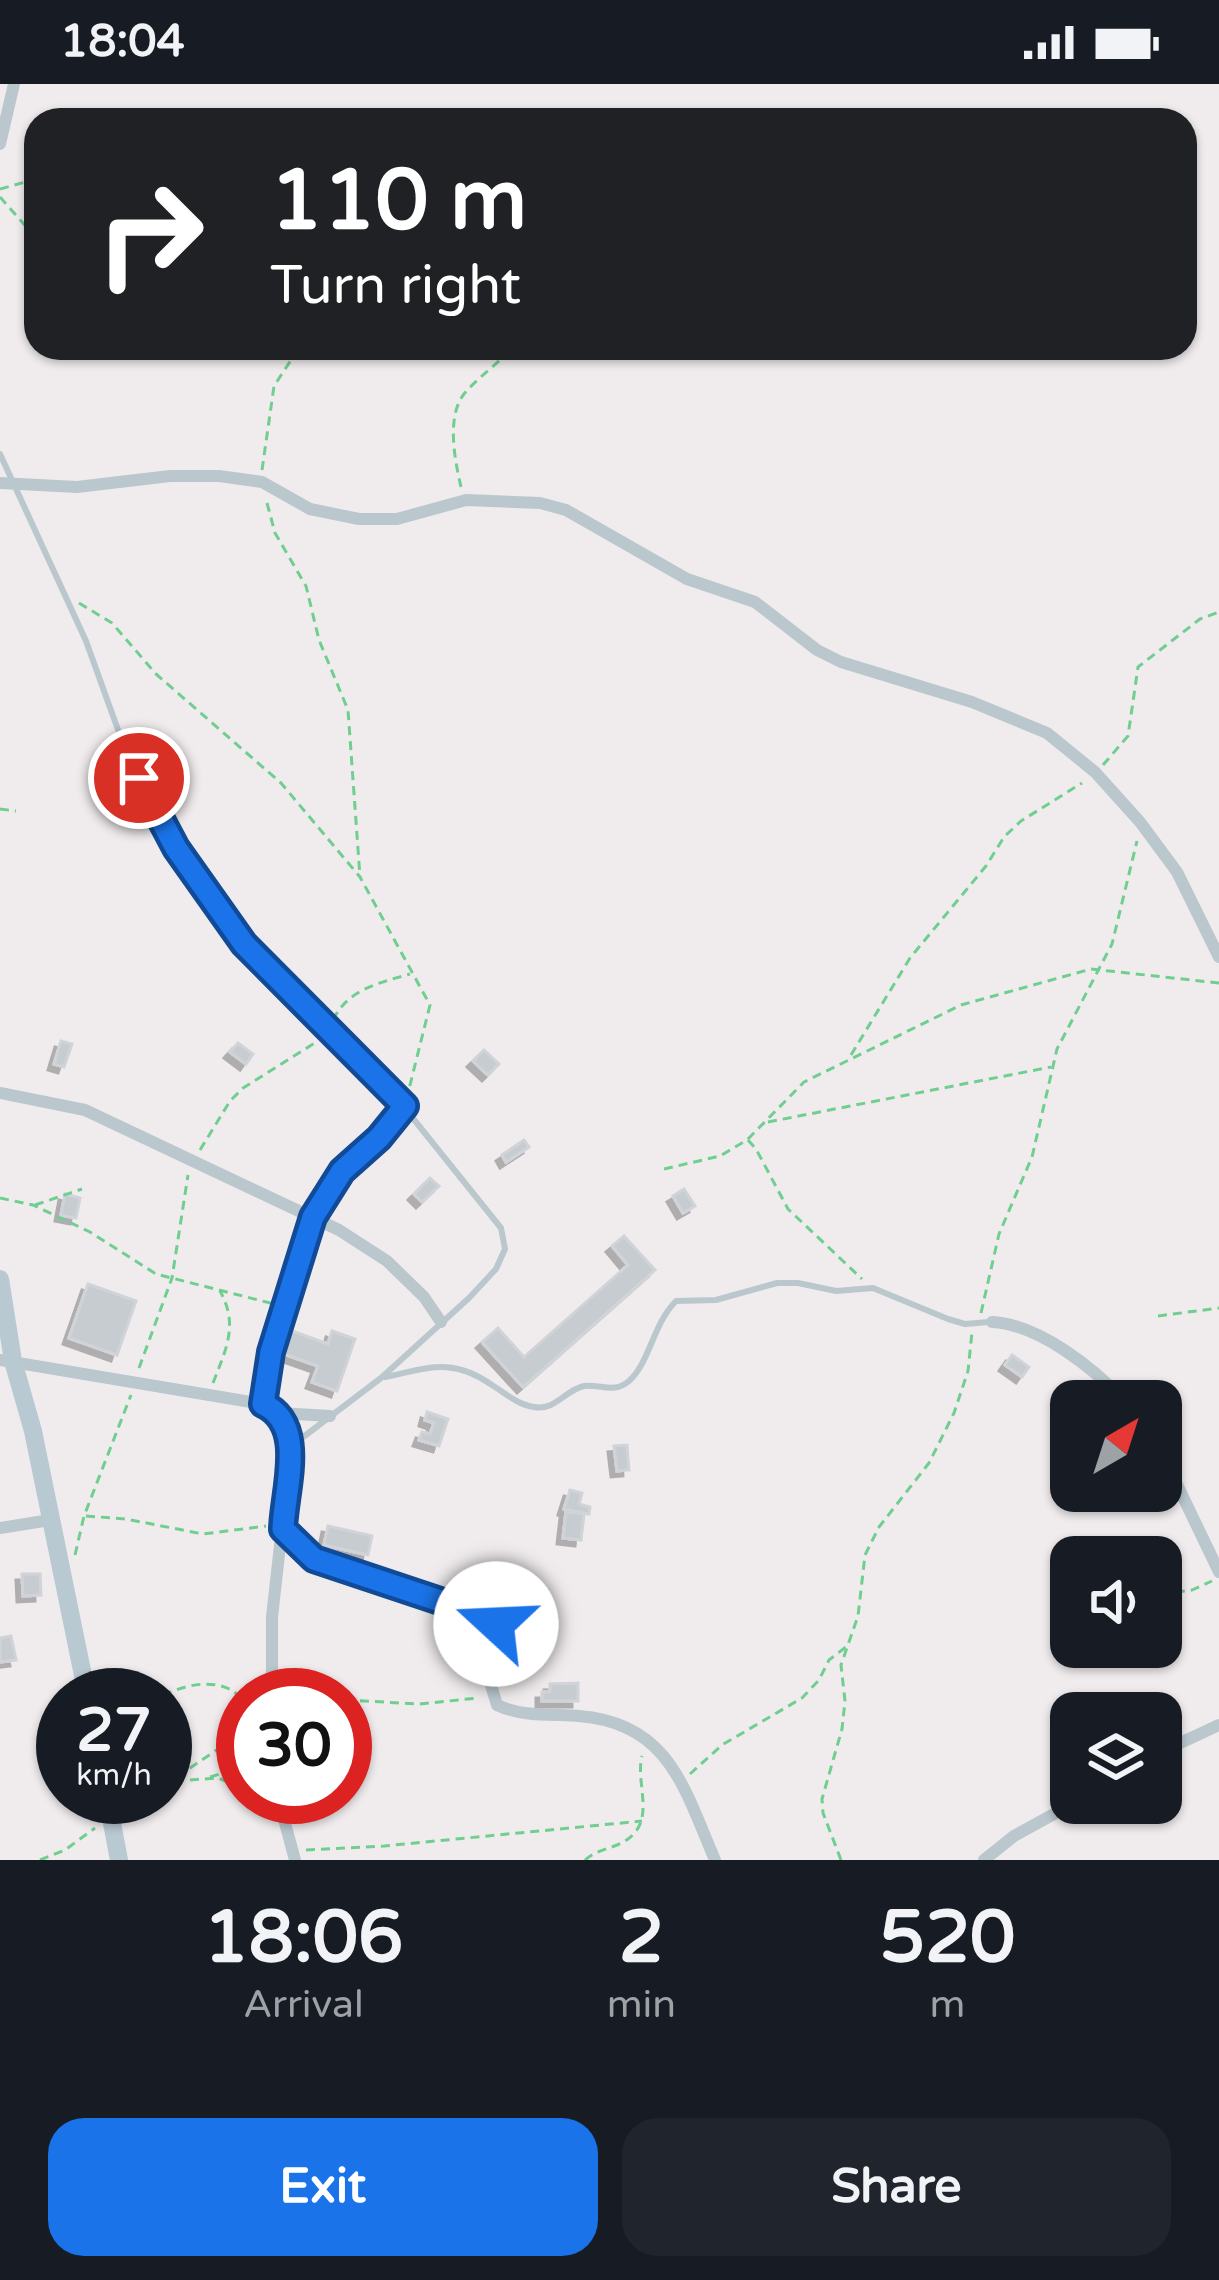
<!DOCTYPE html>
<html lang="en">
<head>
<meta charset="utf-8">
<style>
	body { margin:0; font-family:"Varela Round",sans-serif; background:#20242c; color:#f1f3f6; height:100vh; display:flex; flex-direction:column; font-size:45px; white-space:nowrap }
	* { box-sizing:border-box; margin:0 }
	p { font-size:39px; color:#9ea1a6 }
	.icon { flex:none; width:66px; height:66px; fill:none; stroke:currentColor; stroke-width:2; stroke-linecap:round; stroke-linejoin:round }
	.map { position:relative; height:1776px; overflow:hidden }
	.sheet { display:flex; flex-direction:column; background:#171b24; flex:1 }
	.sheet>* { flex:none }
	.hud { position:absolute; left:24px; top:24px; width:1173px; height:252px; border-radius:36px; box-shadow:0 3px 9px #0004; background:#202124; color:#fff; overflow:hidden }
	.needle { width:78px; rotate:39deg }
	.fabs { position:absolute; left:1050px; top:1296px; display:grid; gap:24px }
	.fabs a { display:grid; place-items:center; width:132px; height:132px; border-radius:24px; background:#171b24; box-shadow:0 3px 9px #0004; font-size:60px }
	.speed { position:absolute; left:36px; top:1584px; display:flex; gap:24px; font-size:60px; font-weight:700; text-align:center }
	.speed>* { display:grid; place-content:center; width:156px; height:156px; border-radius:50%; background:#171b24; box-shadow:0 3px 9px #0004; line-height:1 }
	.speed small { font-size:30px; font-weight:400 }
	.speed .limit { border:18px solid #d22; background:#fff; color:#111 }
	.pin { position:absolute; display:grid; place-items:center; width:102px; height:102px; color:#fff; margin:-51px; border:6px solid #fff; border-radius:50%; box-shadow:0 3px 12px #0007 }
	.me { position:absolute; width:132px; margin:-66px; rotate:290deg; stroke-linejoin:round; filter:drop-shadow(0 0 9px #0008) }
	.turn { display:flex; align-items:center; gap:42px; height:252px; padding:0 48px; font-size:54px }
	.turn .icon { width:156px; height:156px; stroke-width:2.5 }
	.turn b { display:block; font-size:84px; line-height:102px }
	.eta { display:flex; justify-content:space-evenly; align-items:center; height:204px; text-align:center }
	.eta b { font-size:72px; font-weight:700; line-height:84px }
	.button { display:flex; gap:24px; margin-top:auto; padding:24px 48px }
	.button a { flex:1; height:138px; border-radius:36px; background:#1a73e8; color:#fff; font-size:48px; font-weight:700; line-height:138px; text-align:center }
	.button a+a { background:#20242c; color:#f1f3f6 }
	.status { display:flex; justify-content:space-between; align-items:center; height:84px; padding:0 60px; background:#171b24; direction:ltr }
	.status svg { height:33px; fill:currentColor }
	.map>svg:first-child { display:block }
	.building { fill:#c6ccd0; stroke:#d0d4d9; stroke-width:3; filter:url(#shadow) }
	.lines { fill:none; stroke-linecap:round; stroke-linejoin:round }
	.path { stroke:#70ce91; stroke-width:3; stroke-dasharray:9 6; stroke-linecap:butt }
	.service { stroke:#bac7cd; stroke-width:6 }
	.minor { stroke:#bac7cd; stroke-width:12 }
	.secondary { stroke:#b9c9d2; stroke-width:18 }
	.route-casing { stroke:#114b97; stroke-width:30 }
	.route { stroke:#1a73e8; stroke-width:21 }
</style>
</head>
<body>
<div class="status"><b>18:04</b><svg viewBox="0 0 49 12"><path d="M0 12V9h3v3zM5 12V6h3v6zM10 12V3h3v9zM15 12V0h3v12zM26 1h20v11H26zM47 4h2v5h-2z"/></svg></div>
<div class="map">
<svg width="1219" height="1776" viewBox="0 0 1219 1776">
	<defs>
		<filter id="shadow"><feDropShadow dx="-6" dy="6" stdDeviation="0" flood-color="#0004"/></filter>
	</defs>
	<rect width="100%" height="100%" fill="#f0eced"/>
	<g class="building">
		<polygon points="61,957 72,960 64,983 54,980"/>
		<polygon points="238,959 253,970 246,980 230,968"/>
		<polygon points="484,966 499,980 488,991 473,977"/>
		<polygon points="524,1056 529,1063 506,1078 502,1071"/>
		<polygon points="430,1094 439,1102 422,1118 414,1110"/>
		<polygon points="684,1105 695,1122 683,1129 673,1112"/>
		<polygon points="65,1110 80,1114 76,1134 61,1131"/>
		<polygon points="624,1152 655,1186 523,1303 482,1258 498,1244 524,1273 628,1181 612,1162"/>
		<polygon points="88,1200 136,1217 117,1271 69,1254"/>
		<polygon points="289,1246 328,1260 332,1247 355,1255 337,1307 312,1298 318,1282 281,1269"/>
		<polygon points="1012,1271 1029,1283 1022,1293 1005,1281"/>
		<polygon points="427,1328 448,1335 439,1362 419,1356 422,1348 430,1350 434,1339 425,1336"/>
		<polygon points="627,1361 629,1386 617,1387 614,1362"/>
		<polygon points="570,1406 582,1409 579,1420 590,1423 589,1430 564,1425"/>
		<polygon points="566,1428 584,1430 581,1456 563,1454"/>
		<polygon points="328,1442 372,1452 368,1471 324,1461"/>
		<polygon points="22,1490 40,1490 41,1511 23,1512"/>
		<polygon points="11,1552 16,1576 0,1578 0,1554"/>
		<polygon points="578,1599 578,1617 542,1617 542,1608 550,1608 550,1600"/>
	</g>
	<g class="lines">
		<g class="path">
			<polyline points="0,105 36,95"/>
			<polyline points="0,113 36,154"/>
			<polyline points="262,386 274,302 299,264"/>
			<path d="M461 403C455 377 446 333 464 310 478 293 498 280 512 264"/>
			<polyline points="267,419 275,449 306,502 319,556 348,626 360,793"/>
			<polyline points="79,519 112,539 156,590 281,699 360,793 430,921 408,1009"/>
			<polyline points="1103,681 1128,652 1138,583 1200,535 1219,528"/>
			<polyline points="0,725 16,727"/>
			<path d="M333 936C348 905 379 899 410 890"/>
			<polyline points="851,971 910,874 986,782 1004,753 1021,737 1082,699"/>
			<polyline points="768,1038 1051,983"/>
			<polyline points="748,1056 756,1065 788,1125 862,1195"/>
			<polyline points="200,1066 230,1017 243,1004 318,957"/>
			<polyline points="664,1085 720,1072 747,1056 804,998 961,921 1091,885 1219,899"/>
			<polyline points="0,1114 33,1121 90,1148 156,1190 274,1220"/>
			<polyline points="35,1121 82,1105"/>
			<polyline points="981,1229 999,1150 1032,1073 1057,965 1112,860 1137,757"/>
			<polyline points="1158,1232 1219,1224"/>
			<polyline points="139,1284 172,1194 188,1091"/>
			<path d="M213 1299C226 1265 239 1241 220 1207"/>
			<polyline points="86,1432 126,1435 203,1450 266,1442"/>
			<polyline points="75,1471 84,1432 131,1311"/>
			<polyline points="1161,1510 1192,1506 1212,1497"/>
			<polyline points="288,1608 310,1611"/>
			<polyline points="102,1611 133,1611"/>
			<path d="M163 1611C186 1601 212 1594 235 1608L243 1626"/>
			<polyline points="345,1616 419,1620 478,1614"/>
			<polyline points="690,1690 722,1661 802,1614 819,1596 829,1576 846,1563"/>
			<polyline points="210,1693 243,1683"/>
			<polyline points="175,1697 218,1694 243,1704"/>
			<polyline points="165,1701 243,1648"/>
			<polyline points="127,1721 142,1713"/>
			<polyline points="306,1766 384,1762 642,1737"/>
			<polyline points="40,1776 65,1766 95,1744"/>
			<path d="M585 1776C598 1764 615 1765 628 1755 656 1735 635 1699 642 1672"/>
			<polyline points="841,1776 823,1729 822,1715 842,1645 845,1617 841,1581 858,1532 865,1471 879,1443 929,1379 954,1329 968,1287 972,1248"/>
		</g>
		<g class="service">
			<polyline points="0,370 86,557 126,668 176,764 244,860 329,950 383,997 501,1144 505,1165 496,1185 469,1214 381,1294 294,1360"/>
			<path d="M385 1293C429 1284 452 1273 492 1301 505 1309 518 1321 534 1323 555 1327 565 1306 584 1302 601 1300 614 1310 629 1297 650 1278 653 1240 676 1217L716 1216 777 1199H798L836 1207 873 1204 948 1235 965 1240 989 1238"/>
		</g>
		<g class="minor">
			<polyline points="0,60 14,0"/>
			<polyline points="0,399 77,403 170,392 219,392 262,398 310,425 359,435 397,435 466,416 540,419 566,426 687,495 755,518 817,566 841,578 972,618 1047,649 1095,688 1140,738 1177,788 1219,873"/>
			<polyline points="0,1009 85,1026 339,1146 387,1177 424,1213 441,1238"/>
			<path d="M992 1238C1038 1240 1094 1284 1124 1317"/>
			<path d="M0 1276 263 1320C283 1328 288 1343 291 1363L272 1533V1611"/>
			<polyline points="263,1320 271,1268 313,1133 342,1087 379,1054 405,1022"/>
			<polyline points="279,1329 330,1332"/>
			<polyline points="1161,1367 1219,1488"/>
			<polyline points="0,1444 50,1436"/>
			<path d="M283 1445 313 1476 492 1535 499 1545 490 1598 497 1621C522 1633 552 1630 579 1632 669 1639 684 1704 715 1776"/>
			<polyline points="1161,1668 1219,1641"/>
			<polyline points="278,1713 295,1776"/>
			<polyline points="984,1776 1014,1752 1074,1719"/>
		</g>
		<g class="secondary">
			<polyline points="0,1195 13,1277 33,1347 87,1611"/>
			<polyline points="107,1713 119,1776"/>
		</g>
	</g>
	<g class="lines">
		<defs>
			<path id="route" d="M139 694 176 764 244 860 405 1022 379 1054 342 1087 313 1133 271 1268 263 1320C308 1341 284 1406 283 1445L314 1475 482 1531 496 1540"/>
		</defs>
		<use href="#route" class="route-casing"/>
		<use href="#route" class="route"/>
	</g>
</svg>
<div class="fabs">
<a><svg class="needle" viewBox="-14 -14 28 28"><path d="M0-13l5 13h-10z" fill="#e53935"/><path d="M0 13l5-13h-10z" fill="#9ea1a6"/></svg></a>
<a><svg class="icon" aria-label="sound" viewBox="0 0 24 24"><path d="M4 9h4l5-4v14l-5-4H4zM17 9q2 3 0 6"/></svg></a>
<a><svg class="icon" aria-label="layers" viewBox="0 0 24 24"><path d="M12 4l9 5-9 5-9-5zM3 14l9 5 9-5"/></svg></a>
</div>
<div class="speed"><div>27<small>km/h</small></div><div class="limit">30</div></div>
<div class="pin" style="left:139px;top:694px;background:#d93025"><svg class="icon" aria-label="arrive" viewBox="0 0 24 24"><path d="M6 21V4h12l-3 4 3 4H6"/></svg></div>
<svg class="me" style="left:496px;top:1540px" viewBox="-20 -20 40 40"><circle r="19" fill="#fff"/><path d="M0-13L10 11 0 6-10 11z" fill="#1a73e8"/></svg>
<div class="hud">
<div class="turn"><svg class="icon" aria-label="right" viewBox="0 0 24 24"><path d="M7 20v-9h11M14 6l5 5-5 5"/></svg><div><b>110 m</b>Turn right</div></div>
</div>
</div>
<section class="sheet">
<div class="eta">
<div><b>18:06</b><p>Arrival</p></div>
<div><b>2</b><p>min</p></div>
<div><b>520</b><p>m</p></div>
</div>
<div class="button"><a>Exit</a><a>Share</a></div>
</section>
</body>
</html>
